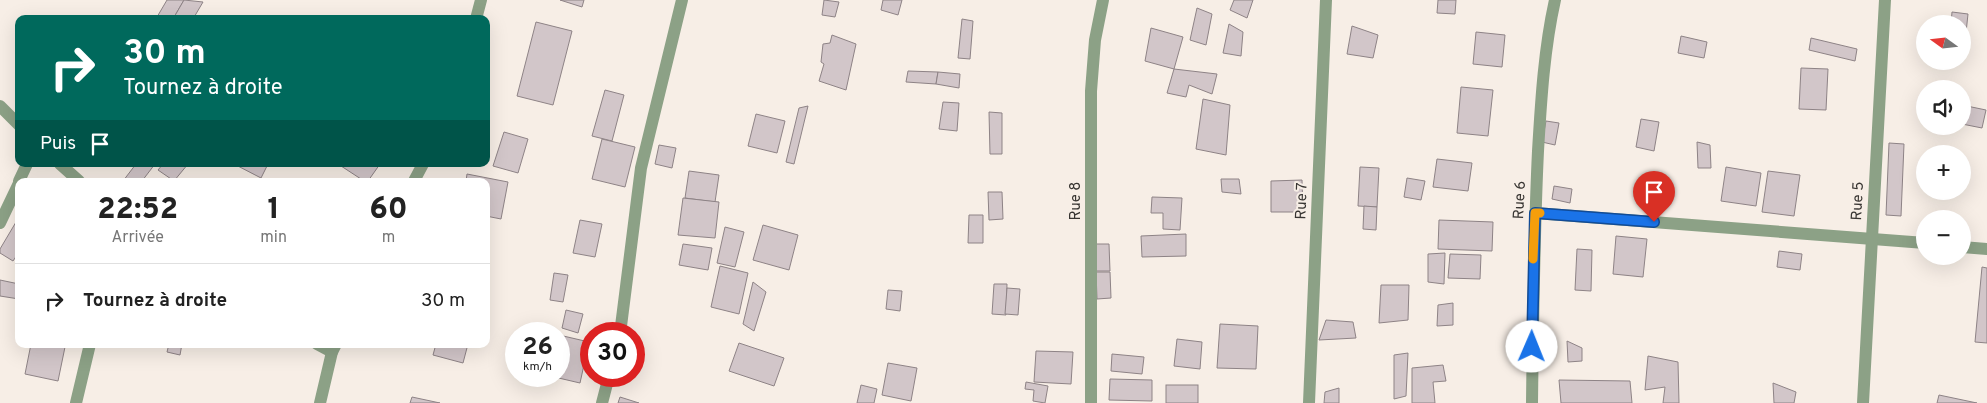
<!DOCTYPE html>
<html lang="fr">
<head>
<meta charset="utf-8">
<style>
	body { margin:0; font-family:Overpass,sans-serif; background:#f6f6f6; color:#222; height:100vh; display:flex; flex-direction:column; font-size:19px; white-space:nowrap }
	* { box-sizing:border-box; margin:0 }
	p { font-size:16px; color:#767676 }
	.icon { flex:none; width:28px; height:28px; fill:none; stroke:currentColor; stroke-width:2; stroke-linecap:round; stroke-linejoin:round }
	.map { position:relative; flex:1; overflow:hidden }
	.panel { position:absolute; left:15px; top:178px; width:475px; height:170px; display:flex; flex-direction:column; background:#fff; border-radius:10px; box-shadow:0 5px 20px #0002 }
	.panel>* { flex:none }
	.banner { position:absolute; left:15px; top:15px; width:475px; height:152px; border-radius:10px; box-shadow:0 5px 20px #0002; background:#00695c; color:#fff; overflow:hidden }
	.needle { width:32px; rotate:285deg }
	.buttons { position:absolute; left:1916px; top:15px; display:grid; gap:10px }
	.buttons a { display:grid; place-items:center; width:55px; height:55px; border-radius:50%; background:#fff; box-shadow:0 5px 20px #0002; font-size:25px }
	.speed { position:absolute; left:505px; top:322px; display:flex; gap:10px; font-size:25px; font-weight:700; text-align:center }
	.speed>* { display:grid; place-content:center; width:65px; height:65px; border-radius:50%; background:#fff; box-shadow:0 5px 20px #0002; line-height:1 }
	.speed small { font-size:12px; font-weight:400 }
	.speed .limit { border:8px solid #d22; background:#fff; color:#111 }
	.pin { position:absolute; display:grid; place-items:center; width:42px; height:42px; color:#fff; margin:-51px -21px; border-radius:50% 50% 50% 0; rotate:-45deg; box-shadow:0 0 5px #0007 }
	.pin .icon { rotate:45deg }
	.me { position:absolute; width:55px; margin:-28px; rotate:1deg; stroke-linejoin:round; filter:drop-shadow(0 0 4px #0008) }
	.turn { display:flex; align-items:center; gap:18px; height:105px; padding:0 25px; font-size:22px }
	.turn .icon { width:65px; height:65px; stroke-width:2.5 }
	.turn b { display:block; font-size:35px; line-height:42px }
	.then { display:flex; align-items:center; height:48px; padding:0 25px; background:#0003; gap:10px; font-size:19px }
	.eta { display:flex; justify-content:space-evenly; align-items:center; height:85px; text-align:center }
	.eta b { font-size:30px; font-weight:800; line-height:35px }
	ul { padding:0; list-style:none }
	li { display:flex; align-items:center; gap:15px; height:75px; padding:0 25px; border-top:1px solid #e0e0e0 }
	li div { flex:1 }
	li b { display:block; font-size:19px }
	li em { font-style:normal }
	.map>svg:first-child { display:block }
	.building { fill:#d2c6c9; stroke:#8e8386 }
	.lines { fill:none; stroke-linecap:round; stroke-linejoin:round }
	.minor { stroke:#8ca186; stroke-width:12 }
	.route-casing { stroke:#114b97; stroke-width:12 }
	.route { stroke:#1a73e8; stroke-width:9 }
	.slow { stroke:#f59e0b; stroke-width:9 }
	.labels { text-anchor:middle; stroke-width:4; stroke-linejoin:round; paint-order:stroke }
	.street-label { font-size:15px; fill:#383532; stroke:#f7eee6 }
</style>
</head>
<body>
<div class="map">
<svg width="1987" height="403" viewBox="0 0 1987 403">
	<rect width="100%" height="100%" fill="#f7eee6"/>
	<g class="building">
		<polygon points="167,0 184,0 173,19 161,19 157,17"/>
		<polygon points="184,0 203,2 193,19 173,19"/>
		<polygon points="560,0 584,0 582,7"/>
		<polygon points="824,0 839,2 835,17 822,15"/>
		<polygon points="883,0 902,0 898,15 881,10"/>
		<polygon points="1234,0 1253,0 1247,18 1230,10"/>
		<polygon points="1438,0 1456,0 1455,14 1437,13"/>
		<polygon points="1197,8 1212,14 1206,45 1190,40"/>
		<polygon points="1952,12 1968,14 1965,42 1962,42 1962,24 1951,24"/>
		<polygon points="962,19 973,21 970,59 958,58"/>
		<polygon points="536,22 572,31 553,105 517,96"/>
		<polygon points="1229,24 1243,32 1241,56 1223,53"/>
		<polygon points="1352,26 1378,35 1373,58 1347,54"/>
		<polygon points="1151,28 1183,37 1174,69 1145,61"/>
		<polygon points="1476,32 1505,35 1502,67 1473,64"/>
		<polygon points="832,35 856,44 846,90 819,81 824,64 821,62 823,44 830,43"/>
		<polygon points="1681,36 1707,42 1704,58 1678,53"/>
		<polygon points="1811,38 1857,49 1855,61 1809,50"/>
		<polygon points="1801,68 1828,69 1826,110 1799,109"/>
		<polygon points="1174,69 1217,74 1212,94 1189,85 1186,97 1167,93"/>
		<polygon points="908,71 938,72 936,84 906,82"/>
		<polygon points="938,72 960,74 959,88 936,84"/>
		<polygon points="1461,87 1493,90 1488,136 1457,133"/>
		<polygon points="605,90 624,95 612,141 592,136"/>
		<polygon points="1203,99 1230,105 1226,155 1196,149"/>
		<polygon points="943,102 959,103 957,131 939,129"/>
		<polygon points="1962,105 1986,110 1982,128 1962,124"/>
		<polygon points="808,106 794,164 786,162 799,108"/>
		<polygon points="989,112 1002,113 1002,154 990,154"/>
		<polygon points="756,114 785,121 777,153 748,146"/>
		<polygon points="1641,119 1659,122 1654,151 1636,147"/>
		<polygon points="1546,121 1559,123 1555,145 1542,142"/>
		<polygon points="504,132 528,139 518,173 493,166"/>
		<polygon points="602,139 635,147 625,187 592,179"/>
		<polygon points="1697,142 1710,145 1711,168 1698,168"/>
		<polygon points="1889,143 1904,144 1901,216 1886,215"/>
		<polygon points="659,145 676,148 672,168 655,164"/>
		<polygon points="1437,159 1472,163 1468,191 1433,187"/>
		<polygon points="136,164 155,164 142,181 123,181"/>
		<polygon points="163,164 188,164 174,181 158,170"/>
		<polygon points="234,164 268,164 261,178"/>
		<polygon points="338,164 380,164 368,181 364,181"/>
		<polygon points="1360,167 1379,168 1377,207 1358,206"/>
		<polygon points="1726,167 1761,173 1756,206 1721,201"/>
		<polygon points="689,171 719,175 715,202 685,198"/>
		<polygon points="1768,171 1800,175 1794,216 1762,212"/>
		<polygon points="467,174 508,182 501,219 486,216 486,181 466,181"/>
		<polygon points="1407,178 1425,181 1421,200 1404,197"/>
		<polygon points="1221,179 1239,179 1241,194 1222,192"/>
		<polygon points="1302,180 1303,212 1271,212 1271,181"/>
		<polygon points="1554,186 1572,189 1570,203 1552,199"/>
		<polygon points="988,192 1002,192 1003,219 989,220"/>
		<polygon points="1152,197 1182,198 1180,230 1163,229 1163,213 1151,213"/>
		<polygon points="683,198 719,202 715,238 678,235"/>
		<polygon points="1364,206 1377,207 1376,230 1363,229"/>
		<polygon points="969,215 983,215 983,243 968,243"/>
		<polygon points="19,217 19,252 13,261 0,253 0,249"/>
		<polygon points="580,220 602,224 595,257 573,253"/>
		<polygon points="1439,220 1493,222 1492,251 1438,249"/>
		<polygon points="763,225 798,235 789,270 753,260"/>
		<polygon points="725,227 744,232 735,267 717,263"/>
		<polygon points="1186,234 1186,256 1142,257 1141,236"/>
		<polygon points="1616,236 1647,239 1643,277 1613,274"/>
		<polygon points="683,244 712,248 708,270 679,265"/>
		<polygon points="1092,244 1109,244 1110,271 1093,271"/>
		<polygon points="1577,249 1592,250 1591,291 1575,290"/>
		<polygon points="1779,251 1802,254 1800,270 1777,267"/>
		<polygon points="1445,253 1444,284 1428,282 1428,254"/>
		<polygon points="1450,254 1481,255 1480,279 1448,278"/>
		<polygon points="720,266 748,273 739,314 711,307"/>
		<polygon points="1982,267 1987,268 1987,343 1975,342"/>
		<polygon points="1096,272 1110,272 1111,298 1097,299"/>
		<polygon points="554,273 568,275 563,302 550,300"/>
		<polygon points="0,280 19,284 19,299 0,296"/>
		<polygon points="753,282 766,292 754,331 743,324"/>
		<polygon points="994,284 1007,284 1006,315 992,314"/>
		<polygon points="1381,285 1409,285 1408,320 1379,323"/>
		<polygon points="1007,288 1020,289 1018,315 1005,314"/>
		<polygon points="888,290 902,291 900,311 886,309"/>
		<polygon points="1453,303 1453,325 1437,326 1438,305"/>
		<polygon points="566,310 583,314 578,333 562,328"/>
		<polygon points="1326,320 1353,322 1356,338 1319,340"/>
		<polygon points="1220,324 1258,326 1256,369 1217,368"/>
		<polygon points="559,335 589,342 580,383 550,376 559,376"/>
		<polygon points="1177,339 1202,342 1200,369 1174,366"/>
		<polygon points="1567,341 1582,348 1582,361 1568,362"/>
		<polygon points="739,343 784,358 774,386 729,371"/>
		<polygon points="31,344 53,344 65,347 58,381 25,374"/>
		<polygon points="169,344 182,344 180,355 167,352"/>
		<polygon points="436,344 468,344 463,363 433,355"/>
		<polygon points="1036,351 1073,352 1071,384 1034,382"/>
		<polygon points="1408,353 1406,396 1394,399 1394,355"/>
		<polygon points="1112,354 1144,357 1142,374 1111,371"/>
		<polygon points="1648,356 1678,362 1679,403 1663,403 1665,387 1645,390"/>
		<polygon points="888,363 917,368 911,401 882,395"/>
		<polygon points="1443,365 1446,381 1433,382 1435,403 1412,403 1412,368"/>
		<polygon points="1110,379 1152,380 1152,401 1109,400"/>
		<polygon points="1559,380 1630,381 1632,403 1561,403"/>
		<polygon points="1026,382 1048,386 1045,403 1033,401 1034,390 1025,389"/>
		<polygon points="1773,383 1796,392 1794,403 1774,403"/>
		<polygon points="861,385 877,389 874,403 857,403"/>
		<rect x="1166" y="385" width="32" height="18"/>
		<polygon points="1339,388 1339,403 1324,403 1325,392"/>
		<polygon points="1939,395 1977,403 1937,403"/>
		<polygon points="412,397 440,403 410,403"/>
		<polygon points="620,397 639,403 618,403"/>
	</g>
	<g class="lines">
		<g class="minor">
			<polyline points="476,19 481,0"/>
			<polyline points="0,106 19,125"/>
			<polyline points="60,164 79,181"/>
			<polyline points="19,181 27,164"/>
			<polyline points="414,181 423,164"/>
			<polyline points="1535,213 1925,243"/>
			<polyline points="0,223 19,183"/>
			<polyline points="1962,247 1987,249"/>
			<polyline points="620,334 641,168 682,0"/>
			<polyline points="317,344 332,352"/>
			<polyline points="76,403 90,344"/>
			<polyline points="320,403 332,352 336,344"/>
			<polyline points="602,403 609,376"/>
			<polyline points="1091,403 1091,91 1095,40 1103,0"/>
			<polyline points="1309,403 1326,0"/>
			<path d="M1532 403C1533 319 1534 235 1538 151 1541 101 1544 49 1555 0"/>
			<polyline points="1863,403 1885,0"/>
		</g>
	</g>
	<g class="lines">
		<defs>
			<polyline id="route" points="1532,347 1535,213 1654,222"/>
		</defs>
		<use href="#route" class="route-casing"/>
		<use href="#route" class="route"/>
		<polyline class="slow" points="1533,259 1535,213 1540,213"/>
	</g>
	<g class="labels">
		<g class="street-label">
			<text transform="translate(1519 200) rotate(-87)" y="5">Rue 6</text>
			<text transform="translate(1075 201) rotate(-90)" y="5">Rue 8</text>
			<text transform="translate(1301 201) rotate(-88)" y="5">Rue 7</text>
			<text transform="translate(1857 201) rotate(-87)" y="5">Rue 5</text>
		</g>
	</g>
</svg>
<div class="buttons">
<a><svg class="needle" viewBox="-14 -14 28 28"><path d="M0-13l5 13h-10z" fill="#e53935"/><path d="M0 13l5-13h-10z" fill="#767676"/></svg></a>
<a><svg class="icon" aria-label="sound" viewBox="0 0 24 24"><path d="M4 9h4l5-4v14l-5-4H4zM17 9q2 3 0 6"/></svg></a>
<a>+</a>
<a>−</a>
</div>
<div class="speed"><div>26<small>km/h</small></div><div class="limit">30</div></div>
<div class="pin" style="left:1654px;top:222px;background:#d93025"><svg class="icon" aria-label="arrive" viewBox="0 0 24 24"><path d="M6 21V4h12l-3 4 3 4H6"/></svg></div>
<svg class="me" style="left:1532px;top:347px" viewBox="-20 -20 40 40"><circle r="19" fill="#fff"/><path d="M0-13L10 11 0 6-10 11z" fill="#1a73e8"/></svg>
<div class="banner">
<div class="turn"><svg class="icon" aria-label="right" viewBox="0 0 24 24"><path d="M7 20v-9h11M14 6l5 5-5 5"/></svg><div><b>30 m</b>Tournez à droite</div></div>
<div class="then">Puis<svg class="icon" aria-label="arrive" viewBox="0 0 24 24"><path d="M6 21V4h12l-3 4 3 4H6"/></svg></div>
</div>
<section class="panel">
<div class="eta">
<div><b>22:52</b><p>Arrivée</p></div>
<div><b>1</b><p>min</p></div>
<div><b>60</b><p>m</p></div>
</div>
<ul>
<li><svg class="icon" aria-label="right" viewBox="0 0 24 24"><path d="M7 20v-9h11M14 6l5 5-5 5"/></svg><div><b>Tournez à droite</b></div><em>30 m</em></li>
</ul>
</section>
</div>
</body>
</html>
